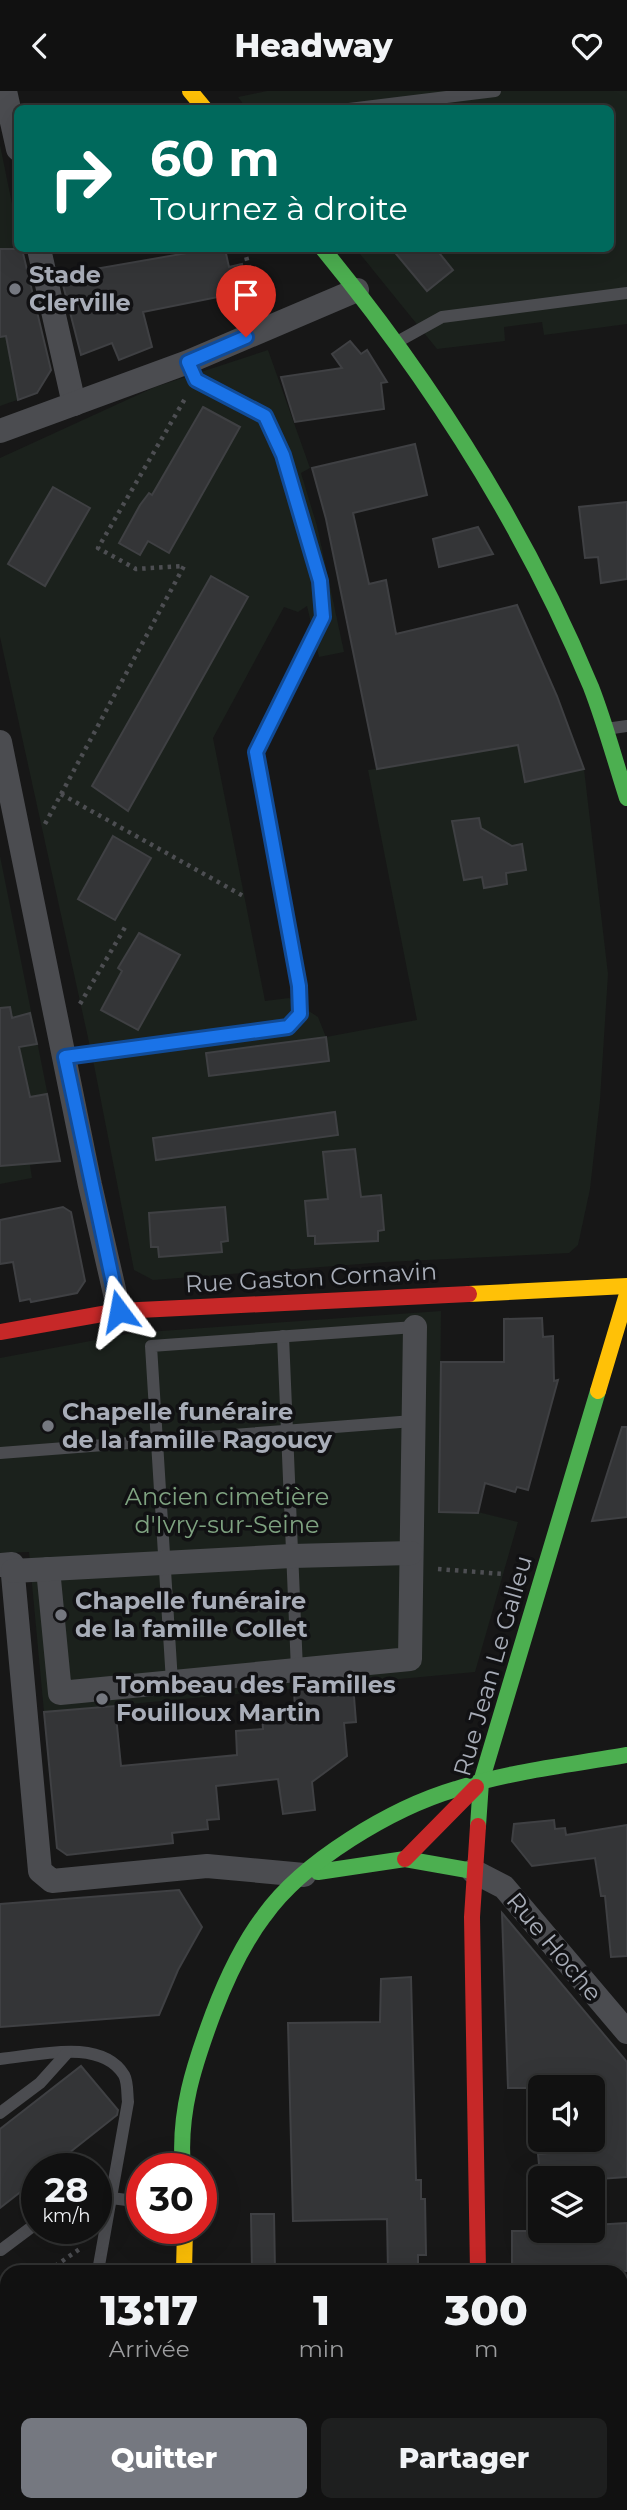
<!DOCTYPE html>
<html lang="fr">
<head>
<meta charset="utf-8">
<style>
	body { margin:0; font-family:Montserrat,sans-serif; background:#1e1f1f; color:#f1f3f6; height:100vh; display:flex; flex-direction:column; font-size:26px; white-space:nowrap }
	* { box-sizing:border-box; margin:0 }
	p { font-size:23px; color:#9c9d9f }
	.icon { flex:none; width:38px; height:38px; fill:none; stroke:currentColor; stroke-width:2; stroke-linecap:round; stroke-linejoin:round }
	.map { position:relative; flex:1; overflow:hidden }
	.sheet { position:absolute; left:0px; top:2174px; width:628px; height:247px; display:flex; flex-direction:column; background:#111; border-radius:21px 21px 0 0; box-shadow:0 7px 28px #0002,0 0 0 2px #303131 }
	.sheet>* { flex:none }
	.top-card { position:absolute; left:14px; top:14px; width:600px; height:147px; border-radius:10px; box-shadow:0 7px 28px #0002,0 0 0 2px #303131; background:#00695c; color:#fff; overflow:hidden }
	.fabs { position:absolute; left:528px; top:1984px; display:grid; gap:14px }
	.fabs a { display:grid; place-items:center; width:77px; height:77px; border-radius:10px; background:#111; box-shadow:0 7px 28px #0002,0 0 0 2px #303131; font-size:35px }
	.speed { position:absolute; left:21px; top:2062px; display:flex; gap:14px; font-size:35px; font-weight:700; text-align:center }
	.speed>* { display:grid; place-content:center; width:91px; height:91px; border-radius:50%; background:#111; box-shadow:0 7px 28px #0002,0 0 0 2px #303131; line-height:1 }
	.speed small { font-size:18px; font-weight:400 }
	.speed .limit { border:10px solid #d22; background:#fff; color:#111 }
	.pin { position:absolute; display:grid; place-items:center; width:60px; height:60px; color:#fff; margin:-72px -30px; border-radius:50% 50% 50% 0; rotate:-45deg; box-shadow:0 0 7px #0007 }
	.pin .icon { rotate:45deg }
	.me { position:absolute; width:77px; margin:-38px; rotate:347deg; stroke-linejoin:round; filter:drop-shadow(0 0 5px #0008) }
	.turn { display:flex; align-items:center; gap:24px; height:147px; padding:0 21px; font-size:32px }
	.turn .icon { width:91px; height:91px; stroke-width:2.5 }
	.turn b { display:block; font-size:49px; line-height:60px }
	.eta { display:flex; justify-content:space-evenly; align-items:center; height:119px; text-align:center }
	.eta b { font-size:42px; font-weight:800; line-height:49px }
	.action { display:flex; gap:14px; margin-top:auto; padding:14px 21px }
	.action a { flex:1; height:80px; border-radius:10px; background:#757880; color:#fff; font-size:28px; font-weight:800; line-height:80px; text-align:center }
	.action a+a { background:#1e1f1f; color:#f1f3f6 }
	header { display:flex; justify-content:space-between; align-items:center; height:91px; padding:0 21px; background:#111; font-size:32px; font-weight:800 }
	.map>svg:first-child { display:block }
	.green { fill:#1b211c }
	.building { fill:#343537; stroke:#3f4043; stroke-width:2 }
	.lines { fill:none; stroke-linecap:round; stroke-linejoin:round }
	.path { stroke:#4d4e52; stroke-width:4.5; stroke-dasharray:3.5 5; stroke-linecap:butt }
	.lane { stroke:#4b4c50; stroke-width:12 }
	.street { stroke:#4b4c50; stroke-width:24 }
	.fast { stroke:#4caf50; stroke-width:16 }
	.slow { stroke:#ffc107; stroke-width:16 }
	.jam { stroke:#c62828; stroke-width:16 }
	.route-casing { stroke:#114b97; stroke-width:18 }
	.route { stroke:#1a73e8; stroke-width:12 }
	.poi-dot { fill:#757880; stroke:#111113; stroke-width:2.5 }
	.labels { text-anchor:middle; stroke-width:7; stroke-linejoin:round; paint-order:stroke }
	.poi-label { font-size:24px; font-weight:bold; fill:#a8adb8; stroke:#111113; text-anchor:start }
	.street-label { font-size:24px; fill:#a8adb8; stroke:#111113 }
	.park-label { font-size:24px; fill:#7fa381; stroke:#111113 }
</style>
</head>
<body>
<header><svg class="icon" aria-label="back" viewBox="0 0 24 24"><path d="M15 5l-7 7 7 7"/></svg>Headway<svg class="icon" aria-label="heart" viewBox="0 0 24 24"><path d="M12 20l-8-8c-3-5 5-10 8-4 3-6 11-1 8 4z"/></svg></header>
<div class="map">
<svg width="627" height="2419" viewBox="0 0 627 2419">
	<rect width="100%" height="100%" fill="#171717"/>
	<g class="green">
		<polygon points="267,0 627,0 627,233 544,244 542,231 504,236 505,250 437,258 356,158 611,158 611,18 247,18 238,6"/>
		<polygon points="0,54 17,137 18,158 22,158 48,283 37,302 0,315"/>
		<polygon points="268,259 310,377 301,382 317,435 344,561 319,566 307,515 298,521 284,516 213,647 265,910 289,907 318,926 326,946 417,929 368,679 518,654 525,690 584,678 608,883 600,1009 590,1098 578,1154 569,1162 386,1171 153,1189 134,1179 94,974 0,546 0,367 155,296"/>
		<polygon points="0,765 61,1070 30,1074 32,1087 0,1093"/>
		<polygon points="441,1220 439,1420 478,1421 518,1431 475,1581 44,1621 29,1461 0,1462 0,1267 133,1242"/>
	</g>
	<g class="building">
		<polygon points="0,158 22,158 51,279 37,302 18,309 6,245 0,246"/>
		<polygon points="210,158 225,158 229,176 242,173 248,200 143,221 152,256 119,269 112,252 81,264 62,190 90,184 89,179"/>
		<polygon points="392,158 436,158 453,179 427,200"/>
		<polygon points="350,250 361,263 367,259 387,291 381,292 384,318 295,331 281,286 342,277 332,263"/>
		<polygon points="203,316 240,336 169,462 148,450 140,464 119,452 140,414 149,402 152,404"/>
		<polygon points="415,353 427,404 353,422 369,493 386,489 396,543 517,514 557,605 584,678 525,691 518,654 377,678 326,428 312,377"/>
		<polygon points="53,396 90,417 45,495 8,473"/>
		<polygon points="627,411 627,488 601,492 598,466 585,467 579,416"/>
		<polygon points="478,436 493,463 439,476 433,448"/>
		<polygon points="211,485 248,506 128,720 92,695"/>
		<polygon points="479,727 481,737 512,755 522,753 526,779 506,782 507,793 484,797 482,786 464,789 452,730"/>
		<polygon points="113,745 151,767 115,829 78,808"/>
		<polygon points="139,842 180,864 138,939 101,919 122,880 118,877"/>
		<polygon points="10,916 12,927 30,922 37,953 19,956 30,1006 47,1003 60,1070 0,1075 0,917"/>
		<polygon points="326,946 329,970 209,985 206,962"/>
		<polygon points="335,1021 338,1044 156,1069 153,1047"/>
		<polygon points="355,1058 361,1106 381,1104 384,1139 378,1140 378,1150 315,1153 315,1145 308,1145 305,1110 328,1108 323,1061"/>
		<polygon points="63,1116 71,1121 85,1190 77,1202 31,1211 30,1208 20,1210 13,1171 0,1173 0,1129"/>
		<polygon points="225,1116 228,1150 221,1151 222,1161 159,1166 158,1156 151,1156 149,1122"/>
		<polygon points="542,1227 543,1246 553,1245 554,1290 558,1289 528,1399 517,1396 515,1401 485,1392 478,1422 439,1421 441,1271 504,1271 504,1228"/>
		<polygon points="622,1336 627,1336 627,1426 592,1430"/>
		<polygon points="353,1593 356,1631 344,1632 347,1665 312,1691 315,1719 283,1723 278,1688 216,1695 219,1728 207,1729 208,1738 172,1742 173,1752 67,1764 57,1757 44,1621 115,1615 121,1675 237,1664 236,1640 263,1638 262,1623 295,1621 294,1598"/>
		<polygon points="554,1729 555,1738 565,1737 566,1744 627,1734 627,1865 611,1866 605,1805 601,1805 595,1767 532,1775 512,1750 514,1733"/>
		<polygon points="179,1799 202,1836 178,1879 159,1924 0,1936 0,1813"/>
		<polygon points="502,1822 627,1971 627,2086 600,2088 600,2079 540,2084 538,2063 593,2058 593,1997 508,1997"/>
		<polygon points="411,1886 416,2089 421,2089 421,2108 425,2108 426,2164 418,2164 418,2180 388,2180 387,2128 293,2130 288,1932 380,1931 381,1888"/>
		<polygon points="81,1975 118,2019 117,2024 50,2077 37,2077 37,2088 0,2117 0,2038"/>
		<polygon points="251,2123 274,2123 275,2180 252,2180"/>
		<polygon points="627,2132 627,2180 512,2180 512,2140 593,2140 593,2134"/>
	</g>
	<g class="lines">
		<g class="path">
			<polyline points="244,158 259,213"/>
			<polyline points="61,703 245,806"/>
			<polyline points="45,733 184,475 136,478 98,457 186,306"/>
			<polyline points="80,913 127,833"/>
			<polyline points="438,1478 503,1483"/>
			<polyline points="48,2180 81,2157"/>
			<polyline points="0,2217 7,2212"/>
			<polyline points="345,2413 346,2419"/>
		</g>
		<g class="lane">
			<polyline points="349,18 495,0"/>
			<polyline points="397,251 442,226 627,202"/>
			<polyline points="606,638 627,635"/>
			<polyline points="65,966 288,936 300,923 299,895 256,661 323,526 320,490 283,364 265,325 196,289 188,271"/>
			<polyline points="283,1245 297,1579"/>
			<polyline points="0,1362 413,1330"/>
			<polyline points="172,1591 151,1255 415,1236"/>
			<path d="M0 1968C35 1965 101 1946 124 1984 128 1991 127 2003 128 2011L98 2180"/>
			<polyline points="0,2022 40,1992 67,1962"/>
			<polyline points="96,2105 142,2111"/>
			<polyline points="1,2159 37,2132"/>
			<polyline points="0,2354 7,2349"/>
			<polyline points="0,2407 7,2402"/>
			<polyline points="62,2419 63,2413"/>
		</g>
		<g class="street">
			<polyline points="5,0 18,58"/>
			<polyline points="39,158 74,313"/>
			<polyline points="0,340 188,271 357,199"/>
			<polyline points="0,651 90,1094 119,1220"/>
			<polyline points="0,1474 12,1473 40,1780 52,1790 207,1775 304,1784"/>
			<polyline points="48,1478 60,1602 410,1568 415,1236"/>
			<polyline points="13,1480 292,1465 411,1462"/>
			<polyline points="473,1780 504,1796 627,1941"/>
		</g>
		<g class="fast">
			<path d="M323 158C432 291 525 437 591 596 605 632 615 670 627 707"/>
			<polyline points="478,1735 481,1691 598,1300"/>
			<polyline points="318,1781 405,1768 473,1780"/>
			<path d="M183 2077C178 2022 194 1974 213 1923 226 1889 242 1854 264 1825 303 1770 392 1717 456 1698 511 1680 570 1674 627 1664"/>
			<polyline points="482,2413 482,2419"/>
			<polyline points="176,2419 177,2413"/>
		</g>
		<g class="slow">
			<polyline points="190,0 205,18"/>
			<polyline points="469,1203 627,1195"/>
			<polyline points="598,1300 627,1203"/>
			<polyline points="184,2180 185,2137"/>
		</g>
		<g class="jam">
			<polyline points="0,1241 119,1220 469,1203"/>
			<polyline points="405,1768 476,1696"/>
			<polyline points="478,2180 472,1826 478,1735"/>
		</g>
	</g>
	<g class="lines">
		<defs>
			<polyline id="route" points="119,1220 65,966 288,936 300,923 299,895 256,661 323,526 320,490 283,364 265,325 196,289 188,271 246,246"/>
		</defs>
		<use href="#route" class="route-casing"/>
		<use href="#route" class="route"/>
	</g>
	<g class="poi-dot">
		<circle cx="15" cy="198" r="7"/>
		<circle cx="48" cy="1335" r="7"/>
		<circle cx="61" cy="1524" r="7"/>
		<circle cx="102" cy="1608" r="7"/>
	</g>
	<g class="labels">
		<g class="poi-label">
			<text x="29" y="192">Stade<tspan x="29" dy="28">Clerville</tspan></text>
			<text x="62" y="1329">Chapelle funéraire<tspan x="62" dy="28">de la famille Ragoucy</tspan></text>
			<text x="75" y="1518">Chapelle funéraire<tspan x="75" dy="28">de la famille Collet</tspan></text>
			<text x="116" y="1602">Tombeau des Familles<tspan x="116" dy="28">Fouilloux Martin</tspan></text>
		</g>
		<g class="street-label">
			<text transform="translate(311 1187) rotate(-3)" y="8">Rue Gaston Cornavin</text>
			<text transform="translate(493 1575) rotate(-74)" y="8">Rue Jean Le Galleu</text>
			<text transform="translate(554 1856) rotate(50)" y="8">Rue Hoche</text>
		</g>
		<g class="park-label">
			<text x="227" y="1414">Ancien cimetière<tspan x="227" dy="28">d'Ivry-sur-Seine</tspan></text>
		</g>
	</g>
</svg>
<div class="fabs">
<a><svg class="icon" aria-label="sound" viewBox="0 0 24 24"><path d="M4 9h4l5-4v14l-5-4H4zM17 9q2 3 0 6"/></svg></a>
<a><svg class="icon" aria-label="layers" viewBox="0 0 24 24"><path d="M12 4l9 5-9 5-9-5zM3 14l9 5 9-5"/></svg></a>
</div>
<div class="speed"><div>28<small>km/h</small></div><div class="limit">30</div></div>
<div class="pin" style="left:246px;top:246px;background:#d93025"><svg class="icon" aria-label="arrive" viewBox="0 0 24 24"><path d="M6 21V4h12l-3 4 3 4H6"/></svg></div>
<svg class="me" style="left:119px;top:1220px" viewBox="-20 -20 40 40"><path d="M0-17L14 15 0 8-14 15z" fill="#1a73e8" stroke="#fff" stroke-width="4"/></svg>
<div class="top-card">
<div class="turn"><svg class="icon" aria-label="right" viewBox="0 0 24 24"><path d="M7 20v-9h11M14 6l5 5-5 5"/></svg><div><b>60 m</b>Tournez à droite</div></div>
</div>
<section class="sheet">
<div class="eta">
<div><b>13:17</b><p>Arrivée</p></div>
<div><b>1</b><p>min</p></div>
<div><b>300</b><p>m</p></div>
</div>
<div class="action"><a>Quitter</a><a>Partager</a></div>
</section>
</div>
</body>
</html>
